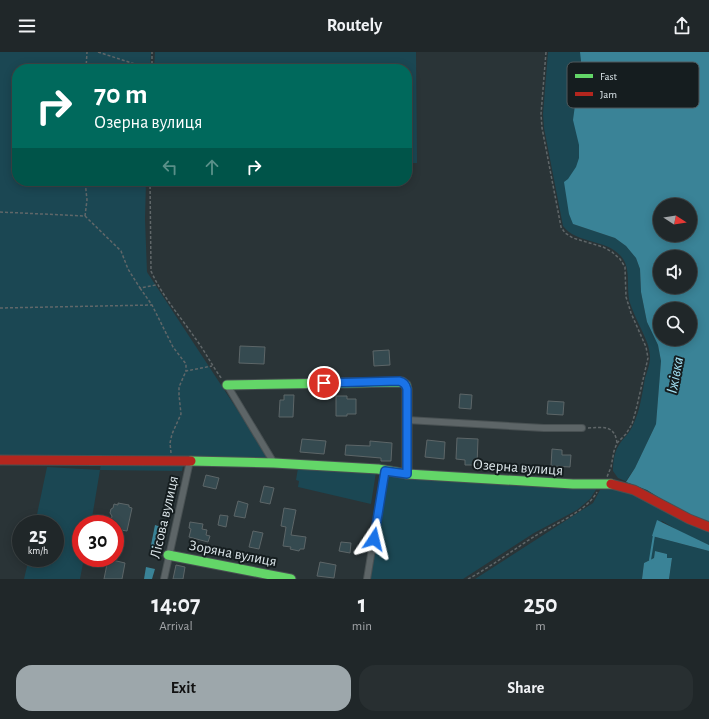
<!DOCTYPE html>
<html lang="en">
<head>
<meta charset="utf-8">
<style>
	body { margin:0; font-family:"Alegreya Sans",sans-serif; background:#282f31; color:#f1f3f6; height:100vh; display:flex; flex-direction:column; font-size:15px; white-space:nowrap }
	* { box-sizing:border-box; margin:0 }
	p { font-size:13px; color:#a2a5a8 }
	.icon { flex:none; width:22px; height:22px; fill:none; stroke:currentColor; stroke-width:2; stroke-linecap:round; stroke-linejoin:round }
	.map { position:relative; height:527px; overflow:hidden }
	.panel { display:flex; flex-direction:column; background:#202729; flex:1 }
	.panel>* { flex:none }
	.top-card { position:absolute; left:12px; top:12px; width:400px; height:122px; border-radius:16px; box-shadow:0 2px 10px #0003,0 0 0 1px #3d4446; background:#00695c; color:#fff; overflow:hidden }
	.needle { width:26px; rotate:102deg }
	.buttons { position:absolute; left:653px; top:146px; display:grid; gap:8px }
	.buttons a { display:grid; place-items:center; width:44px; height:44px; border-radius:50%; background:#202729; box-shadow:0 2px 10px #0003,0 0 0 1px #3d4446; font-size:20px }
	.speed { position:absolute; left:12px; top:463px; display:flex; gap:8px; font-size:20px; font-weight:700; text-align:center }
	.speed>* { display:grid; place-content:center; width:52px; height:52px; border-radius:50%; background:#202729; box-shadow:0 2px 10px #0003,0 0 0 1px #3d4446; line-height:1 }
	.speed small { font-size:10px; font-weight:400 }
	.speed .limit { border:6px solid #d22; background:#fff; color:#111 }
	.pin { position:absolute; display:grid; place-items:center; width:34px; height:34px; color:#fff; margin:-17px; border:2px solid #fff; border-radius:50%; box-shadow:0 1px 4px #0007 }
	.me { position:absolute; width:44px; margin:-22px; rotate:10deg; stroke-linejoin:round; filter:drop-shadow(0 0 3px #0008) }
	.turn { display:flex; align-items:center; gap:14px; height:84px; padding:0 16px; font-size:18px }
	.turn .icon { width:52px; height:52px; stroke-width:2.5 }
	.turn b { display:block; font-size:28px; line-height:34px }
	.lanes { display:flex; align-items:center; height:38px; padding:0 16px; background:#0003; justify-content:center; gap:20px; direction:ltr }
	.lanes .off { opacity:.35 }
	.eta { display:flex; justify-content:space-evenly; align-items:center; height:68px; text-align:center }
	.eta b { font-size:24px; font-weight:700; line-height:28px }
	.primary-button { display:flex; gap:8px; margin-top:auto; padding:8px 16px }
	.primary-button a { flex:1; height:46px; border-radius:16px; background:#9da7ab; color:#111; font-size:16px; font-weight:700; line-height:46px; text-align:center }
	.primary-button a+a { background:#282f31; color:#f1f3f6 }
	header { display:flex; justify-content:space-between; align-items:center; height:52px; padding:0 16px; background:#202729; font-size:18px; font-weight:700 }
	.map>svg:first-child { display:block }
	.green { fill:#1b4753 }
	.water { fill:#3a8397; fill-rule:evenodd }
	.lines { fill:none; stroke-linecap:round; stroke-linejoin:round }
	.stream { stroke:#3a8397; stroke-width:2 }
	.building { fill:#354a50; stroke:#5d6668 }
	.street-casing { stroke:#485052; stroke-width:8 }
	.fast-casing { stroke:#485052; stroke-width:11 }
	.jam-casing { stroke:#485052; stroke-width:11 }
	.path { stroke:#606769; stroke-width:1.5; stroke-dasharray:3 2; stroke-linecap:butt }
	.street { stroke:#5d6567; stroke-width:6 }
	.fast { stroke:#63d668; stroke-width:9 }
	.jam { stroke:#b3261e; stroke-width:9 }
	.route-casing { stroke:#114b97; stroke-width:10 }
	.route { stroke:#1a73e8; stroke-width:7 }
	.labels { text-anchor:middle; stroke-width:4; stroke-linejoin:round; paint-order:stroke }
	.street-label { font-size:15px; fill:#dbe5e9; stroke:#151d1f }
	.water-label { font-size:16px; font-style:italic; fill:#a7e5f8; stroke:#151d1f }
	.key { fill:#151d1f; stroke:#50595c; stroke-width:1 }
	.key-label { font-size:11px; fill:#dbe5e9 }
</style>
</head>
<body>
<header><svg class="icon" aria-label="menu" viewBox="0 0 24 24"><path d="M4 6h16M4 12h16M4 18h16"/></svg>Routely<svg class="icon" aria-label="share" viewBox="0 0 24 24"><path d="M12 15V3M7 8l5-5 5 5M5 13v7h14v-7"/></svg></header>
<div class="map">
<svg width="709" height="527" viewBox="0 0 709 527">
	<rect width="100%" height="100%" fill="#2a3437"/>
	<g class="green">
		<polygon points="0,0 151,0 150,17 17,17 17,129 146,129 145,167 147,220 271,409 0,403"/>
		<polygon points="155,0 416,0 417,111 407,111 407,17 154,17"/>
		<path d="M548 0H606L573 172 615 186 626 194 636 206 640 217 641 240 647 270 658 293 661 309 656 372 635 416 626 429 638 428 661 446 647 438 618 426 613 419C613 411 614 400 619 393 623 386 630 381 633 373 640 359 642 342 645 326 647 320 650 312 650 305 650 302 649 297 648 293 643 279 635 266 630 251 626 237 631 219 623 207 609 186 577 193 563 174L544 76 543 62Z"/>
		<polygon points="101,411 181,412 183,414 182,419 100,418 91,472 81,472 81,506 84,506 80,527 24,527 29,506 55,506 55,472 35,472 47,415 100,418"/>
		<polygon points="298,416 376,420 371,452 298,435 299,429 296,428"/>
		<path d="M388 422C457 431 527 434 597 436L590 447 577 458 534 481 463 527H370Z"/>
		<path d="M609 437C645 442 677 462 709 478V493L677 478 662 469 652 484 709 499V527H669L672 507 666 506 667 502 655 499 654 506 644 511 642 527H475L593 451 600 438Z"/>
	</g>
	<g class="water">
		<path d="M580 0H709V472L690 465 647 438 626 430 635 416 656 372 661 309 658 293 647 270 641 240 640 217 636 206 626 194 615 186 573 172 569 162 564 130 568 127 576 115 579 106V93L573 68 581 9ZM660 153H690V183H660ZM660 205H690V235H660ZM660 257H690V287H660Z"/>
		<polygon points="657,468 709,493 709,499 652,484"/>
		<polygon points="155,473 161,475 156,504 149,503"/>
		<polygon points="655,499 667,502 667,506 672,506 669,527 642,527 644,511 654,506"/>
		<polygon points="146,515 155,517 152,527 144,527"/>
	</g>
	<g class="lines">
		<polyline class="stream" points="650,508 654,483"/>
	</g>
	<g class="building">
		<polygon points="240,294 265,295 264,312 239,311"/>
		<polygon points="389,298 390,313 374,314 373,299"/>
		<polygon points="460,342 472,343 471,357 459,356"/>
		<polygon points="284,343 294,343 293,365 279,365 280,348 284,348"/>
		<polygon points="336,344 347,344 347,347 356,347 356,362 347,362 347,364 336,364"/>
		<polygon points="548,349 564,350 563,363 547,362"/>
		<polygon points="457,386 478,387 477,413 465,413 465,408 456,407"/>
		<polygon points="302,387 326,389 324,402 300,400"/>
		<polygon points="427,388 445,390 444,407 425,405"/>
		<polygon points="370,389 392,391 391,409 381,409 381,406 345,403 346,393 370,394"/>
		<polygon points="552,397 562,398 562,403 571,403 570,415 551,414"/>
		<polygon points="206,423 219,426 216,437 203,434"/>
		<polygon points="264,434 274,436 270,452 260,450"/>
		<polygon points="238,449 248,452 245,466 234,464"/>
		<polygon points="118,451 129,453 129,455 132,456 127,479 115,477 115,472 110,472 112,464 110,461 111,457 113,456 114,452 118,453"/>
		<polygon points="284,456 296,458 291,483 306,485 304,497 300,497 299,499 290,497 291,495 283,494 286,475 281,474"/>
		<polygon points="220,463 228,464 226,475 218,473"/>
		<polygon points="190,470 203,472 202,477 207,478 206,483 210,484 208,490 189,485 191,477 189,476"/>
		<polygon points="253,479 263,481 259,497 249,495"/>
		<polygon points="341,490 351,491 350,501 339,499"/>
		<polygon points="108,507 125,511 122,527 104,527"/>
		<polygon points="320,510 336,513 334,526 317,524"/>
		<polygon points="176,513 185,515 183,527 173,527"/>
	</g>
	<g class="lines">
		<defs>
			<g id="street">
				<polyline points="227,333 274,411"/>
				<polyline points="407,368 544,376 582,376"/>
				<polyline points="164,527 190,409"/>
				<polyline points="367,527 385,419"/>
			</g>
			<g id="fast">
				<polyline points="227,333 402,330 406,333 407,337 407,422"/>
				<polyline points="191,409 274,411 378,417 407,422 573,432 611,432"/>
				<polyline points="168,503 291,527"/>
			</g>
			<g id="jam">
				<polyline points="0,408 191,409"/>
				<polyline points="611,432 634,438 689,467 709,475"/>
			</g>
		</defs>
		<use href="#street" class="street-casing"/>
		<use href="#fast" class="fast-casing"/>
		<use href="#jam" class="jam-casing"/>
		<g class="path">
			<polyline points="98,0 150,17"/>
			<polyline points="546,0 541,62 542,76 561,175 565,181 573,186 603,195 612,200 620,207 625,215 626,245 631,261 646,295 648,306 636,358 632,372 626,382 617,391 614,399 611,415 607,425"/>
			<polyline points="86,17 87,0"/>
			<polyline points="152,17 152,0"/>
			<path d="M150 129 151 219C162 244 180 264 195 286 205 299 212 314 222 327"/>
			<polyline points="0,160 85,164 121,199 128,217 140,236 156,233"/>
			<polyline points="85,164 87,148 85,129"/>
			<polyline points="140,236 152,253 173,295 186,312 186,319"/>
			<polyline points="0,256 152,253"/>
			<path d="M588 376C603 375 615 373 617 391"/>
			<polyline points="171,401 170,391 172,382 181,362 179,343 179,335 186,319 212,314"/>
			<path d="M468 527C492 514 513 498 535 484 554 472 586 460 597 440"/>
		</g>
		<use href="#street" class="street"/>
		<use href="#fast" class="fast"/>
		<use href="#jam" class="jam"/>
	</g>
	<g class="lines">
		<defs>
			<path id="route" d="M324 331 399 329C404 330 406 333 407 337V422L385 419 374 487"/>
		</defs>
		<use href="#route" class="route-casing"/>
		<use href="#route" class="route"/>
	</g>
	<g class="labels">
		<g class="street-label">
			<text transform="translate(518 415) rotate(4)" y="5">Озерна вулиця</text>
			<text transform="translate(164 465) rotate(-77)" y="5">Лісова вулиця</text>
			<text transform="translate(233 501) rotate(11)" y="5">Зоряна вулиця</text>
		</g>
		<g class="water-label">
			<text transform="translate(674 323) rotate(-79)" y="6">Іжівка</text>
		</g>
	</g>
	<rect x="567" y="10" width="132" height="46" rx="6" class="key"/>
	<rect x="575" y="22" width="18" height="4" fill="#63d668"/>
	<rect x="575" y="40" width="18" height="4" fill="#b3261e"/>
	<g class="key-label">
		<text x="600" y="28">Fast</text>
		<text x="600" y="46">Jam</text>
	</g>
</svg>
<div class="buttons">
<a><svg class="needle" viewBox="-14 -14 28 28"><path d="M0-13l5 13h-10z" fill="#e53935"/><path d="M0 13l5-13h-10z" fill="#a2a5a8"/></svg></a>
<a><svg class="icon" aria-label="sound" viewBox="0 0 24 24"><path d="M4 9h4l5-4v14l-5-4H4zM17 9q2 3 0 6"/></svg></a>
<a><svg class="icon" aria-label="search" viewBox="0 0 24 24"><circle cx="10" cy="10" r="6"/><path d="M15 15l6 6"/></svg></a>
</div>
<div class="speed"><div>25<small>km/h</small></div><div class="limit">30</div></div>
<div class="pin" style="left:324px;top:331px;background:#d93025"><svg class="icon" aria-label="arrive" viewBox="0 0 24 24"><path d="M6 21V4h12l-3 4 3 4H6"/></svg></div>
<svg class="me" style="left:374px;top:487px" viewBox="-20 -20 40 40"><path d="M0-17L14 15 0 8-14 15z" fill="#1a73e8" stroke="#fff" stroke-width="4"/></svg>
<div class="top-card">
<div class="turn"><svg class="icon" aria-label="right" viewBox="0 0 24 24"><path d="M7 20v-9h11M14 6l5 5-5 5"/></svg><div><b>70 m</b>Озерна вулиця</div></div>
<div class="lanes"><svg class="icon off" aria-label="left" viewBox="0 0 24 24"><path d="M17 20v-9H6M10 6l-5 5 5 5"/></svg><svg class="icon off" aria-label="ahead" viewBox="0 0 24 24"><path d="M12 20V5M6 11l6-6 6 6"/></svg><svg class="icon" aria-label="right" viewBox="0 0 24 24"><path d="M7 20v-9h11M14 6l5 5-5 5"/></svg></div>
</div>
</div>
<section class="panel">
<div class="eta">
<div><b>14:07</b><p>Arrival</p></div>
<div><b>1</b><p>min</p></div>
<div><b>250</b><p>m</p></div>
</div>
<div class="primary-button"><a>Exit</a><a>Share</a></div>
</section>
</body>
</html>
